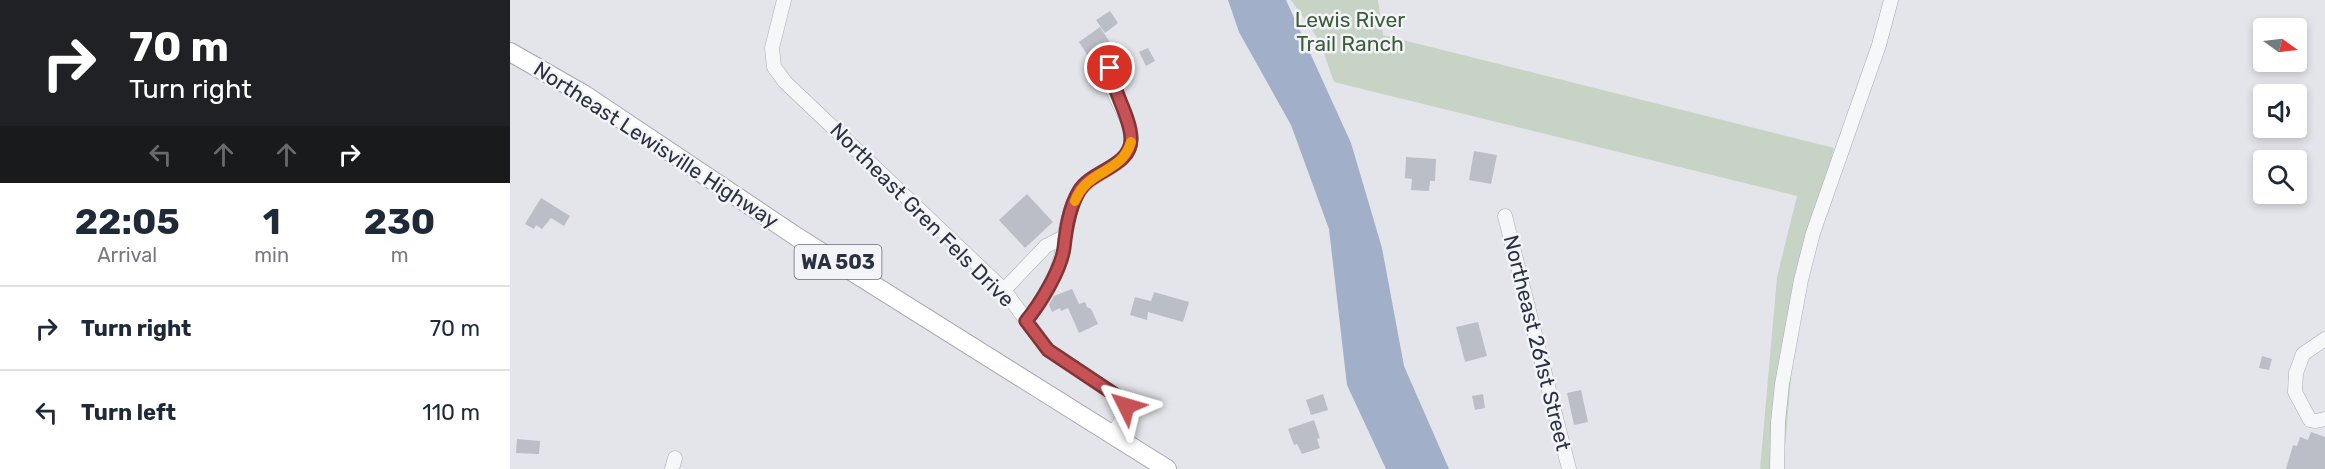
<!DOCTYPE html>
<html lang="en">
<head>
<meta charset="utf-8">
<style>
	body { margin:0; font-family:Rubik,sans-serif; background:#f2f2f3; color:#1f2937; height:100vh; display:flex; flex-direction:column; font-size:22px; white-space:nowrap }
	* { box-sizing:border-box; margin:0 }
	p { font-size:20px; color:#747a83 }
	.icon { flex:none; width:33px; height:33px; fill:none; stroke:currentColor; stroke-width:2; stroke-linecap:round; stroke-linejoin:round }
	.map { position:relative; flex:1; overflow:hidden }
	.sheet { display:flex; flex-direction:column; background:#fff; width:510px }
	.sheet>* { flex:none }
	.top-card { background:#202124; color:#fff; overflow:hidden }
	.needle { width:39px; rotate:104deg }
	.buttons { position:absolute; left:1743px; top:18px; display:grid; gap:12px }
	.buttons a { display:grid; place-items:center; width:54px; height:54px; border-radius:6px; background:#fff; box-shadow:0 3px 9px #0003; font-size:30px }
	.pin { position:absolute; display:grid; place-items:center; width:51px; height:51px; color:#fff; margin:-26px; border:3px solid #fff; border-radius:50%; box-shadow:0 2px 6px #0007 }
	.me { position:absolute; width:66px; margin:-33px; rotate:310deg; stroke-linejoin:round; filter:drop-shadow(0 0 4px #0008) }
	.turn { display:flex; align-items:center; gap:21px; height:126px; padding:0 30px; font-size:27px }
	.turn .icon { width:78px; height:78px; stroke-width:2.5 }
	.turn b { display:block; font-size:42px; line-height:51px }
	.lanes { display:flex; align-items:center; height:57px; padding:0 30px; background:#0003; justify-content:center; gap:30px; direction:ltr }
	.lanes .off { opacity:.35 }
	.eta { display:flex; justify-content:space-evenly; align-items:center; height:102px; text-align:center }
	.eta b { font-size:36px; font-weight:700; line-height:42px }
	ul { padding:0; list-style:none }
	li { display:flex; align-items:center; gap:18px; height:84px; padding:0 30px; border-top:2px solid #e0e1e3 }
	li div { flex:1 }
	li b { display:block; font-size:22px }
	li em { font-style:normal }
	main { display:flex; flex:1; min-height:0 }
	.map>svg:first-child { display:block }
	.green { fill:#c7d4c5 }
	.water { fill:#a1afc8 }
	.building { fill:#bbbec7 }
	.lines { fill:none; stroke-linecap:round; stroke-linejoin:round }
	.minor-casing { stroke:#a8abb4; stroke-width:15 }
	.major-casing { stroke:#a3a8b5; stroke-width:20 }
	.minor { stroke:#f6f7f9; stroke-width:14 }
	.major { stroke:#fff; stroke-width:18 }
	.route-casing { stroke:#813538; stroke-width:15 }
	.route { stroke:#c65256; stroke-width:10 }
	.slow { stroke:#f59e0b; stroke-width:10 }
	.labels { text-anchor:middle; stroke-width:5; stroke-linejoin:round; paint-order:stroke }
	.shield { fill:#f3f4f8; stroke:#686c79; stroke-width:1.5 }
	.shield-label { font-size:20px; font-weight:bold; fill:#2c3142 }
	.park-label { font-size:21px; fill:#3d5d3a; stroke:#f3f4f8 }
	.street-label { font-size:21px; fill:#2c3142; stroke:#f3f4f8 }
</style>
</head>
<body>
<main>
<section class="sheet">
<div class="top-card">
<div class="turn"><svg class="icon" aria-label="right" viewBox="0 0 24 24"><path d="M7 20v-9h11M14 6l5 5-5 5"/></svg><div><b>70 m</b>Turn right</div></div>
<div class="lanes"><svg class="icon off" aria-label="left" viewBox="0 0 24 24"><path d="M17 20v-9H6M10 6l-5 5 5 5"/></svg><svg class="icon off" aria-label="ahead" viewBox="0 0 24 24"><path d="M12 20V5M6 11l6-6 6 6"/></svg><svg class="icon off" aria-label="ahead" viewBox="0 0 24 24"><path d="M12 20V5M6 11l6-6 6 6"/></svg><svg class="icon" aria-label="right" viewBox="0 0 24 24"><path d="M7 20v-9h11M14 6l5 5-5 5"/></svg></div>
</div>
<div class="eta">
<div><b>22:05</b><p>Arrival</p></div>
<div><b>1</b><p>min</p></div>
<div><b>230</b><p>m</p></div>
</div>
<ul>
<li><svg class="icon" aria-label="right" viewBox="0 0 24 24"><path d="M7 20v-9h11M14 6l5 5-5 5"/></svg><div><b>Turn right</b></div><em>70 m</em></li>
<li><svg class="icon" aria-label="left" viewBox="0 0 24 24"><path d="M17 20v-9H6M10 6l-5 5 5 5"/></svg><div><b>Turn left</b></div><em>110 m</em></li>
</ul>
</section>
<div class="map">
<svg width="1815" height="469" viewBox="0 0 1815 469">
	<rect width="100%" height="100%" fill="#e3e5ea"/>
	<polygon class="green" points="781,0 868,0 873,35 1324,148 1289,286 1273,469 1250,469 1267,277 1287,196 824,82 809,40"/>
	<polygon class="water" points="718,0 776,0 841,143 872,248 894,366 939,469 876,469 837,385 819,229 781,125 729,32"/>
	<g class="building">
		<polygon points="600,11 608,23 595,33 586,20"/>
		<polygon points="590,27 601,44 580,59 569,42"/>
		<polygon points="638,48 645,61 636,66 629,52"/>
		<polygon points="964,151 987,155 981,184 959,180"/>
		<polygon points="896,157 926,159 925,181 920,181 919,191 901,190 902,179 895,178"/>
		<polygon points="517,194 543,222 515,248 489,220"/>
		<polygon points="31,198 60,216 54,226 41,218 32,229 26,225 24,229 15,224"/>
		<polygon points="562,289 569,304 575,302 577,307 581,309 588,324 569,333 558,308 551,311 550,308 542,312 539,305 544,296"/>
		<polygon points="644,292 679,302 673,322 638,312 637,320 620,315 625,297 641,301"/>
		<polygon points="968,322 977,356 955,362 946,327"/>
		<polygon points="1752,356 1762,359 1759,370 1749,368"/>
		<polygon points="1071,390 1078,422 1064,425 1057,393"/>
		<polygon points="813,394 818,410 801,415 796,400"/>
		<polygon points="973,394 975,408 965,410 962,396"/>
		<polygon points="804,420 810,438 807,439 810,448 792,454 787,444 784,445 778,429"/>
		<polygon points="1801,432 1815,437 1815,469 1776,469 1783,445 1787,446 1790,437 1798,440"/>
		<polygon points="7,439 30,441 29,454 6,453"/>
	</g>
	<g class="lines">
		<defs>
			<g id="minor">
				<path d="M274 0 262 48 264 67 275 82 494 290 538 350 613 400C619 413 609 424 602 435"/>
				<polyline points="995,216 1059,469"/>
				<path d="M494 290 536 246 554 237C558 221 561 202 571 189 584 171 621 166 621 139 622 115 596 93 600 69 601 64 606 57 609 53"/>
				<path d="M516 321C535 298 553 267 554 237"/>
				<polyline points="1815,339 1793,354 1786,373 1785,392 1800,420 1806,421 1815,419"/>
				<polyline points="162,469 165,458"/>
				<polyline points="1267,469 1268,422 1272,384 1291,280 1303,233 1369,45 1381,0"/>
			</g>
			<polyline id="major" points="0,52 75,95 287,237 657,469"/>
		</defs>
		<use href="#minor" class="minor-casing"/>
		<use href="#major" class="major-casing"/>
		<use href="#minor" class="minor"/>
		<use href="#major" class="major"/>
	</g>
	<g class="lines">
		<defs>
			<path id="route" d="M600 68C603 93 620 115 621 138 622 167 581 170 569 191 559 208 556 229 554 248 551 270 530 304 516 321L538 350 613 400 616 406"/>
		</defs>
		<use href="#route" class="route-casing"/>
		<use href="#route" class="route"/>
		<path class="slow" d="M565 201C578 168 611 175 621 142"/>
	</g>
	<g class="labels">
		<rect class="shield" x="284.5" y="245" width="87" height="34" rx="4.5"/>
		<g class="shield-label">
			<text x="328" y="269">WA 503</text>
		</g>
		<g class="park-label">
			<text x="840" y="27">Lewis River<tspan x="840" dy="24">Trail Ranch</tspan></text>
		</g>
		<g class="street-label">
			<text transform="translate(146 145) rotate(33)" y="7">Northeast Lewisville Highway</text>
			<text transform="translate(412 215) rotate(45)" y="7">Northeast Gren Fels Drive</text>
			<text transform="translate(1027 343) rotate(76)" y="7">Northeast 261st Street</text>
		</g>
	</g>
</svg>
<div class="buttons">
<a><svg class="needle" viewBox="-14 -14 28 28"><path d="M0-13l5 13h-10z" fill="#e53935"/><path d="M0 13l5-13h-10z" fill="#747a83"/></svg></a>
<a><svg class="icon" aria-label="sound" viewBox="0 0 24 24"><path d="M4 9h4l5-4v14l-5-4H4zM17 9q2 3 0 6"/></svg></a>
<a><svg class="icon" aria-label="search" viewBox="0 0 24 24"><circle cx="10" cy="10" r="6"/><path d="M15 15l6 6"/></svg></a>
</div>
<div class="pin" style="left:600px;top:68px;background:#d93025"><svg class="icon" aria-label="arrive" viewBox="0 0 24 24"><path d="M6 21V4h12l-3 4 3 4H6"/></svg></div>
<svg class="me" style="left:616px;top:406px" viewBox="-20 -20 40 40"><path d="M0-17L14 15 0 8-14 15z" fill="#c65256" stroke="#fff" stroke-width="4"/></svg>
</div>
</main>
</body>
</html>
